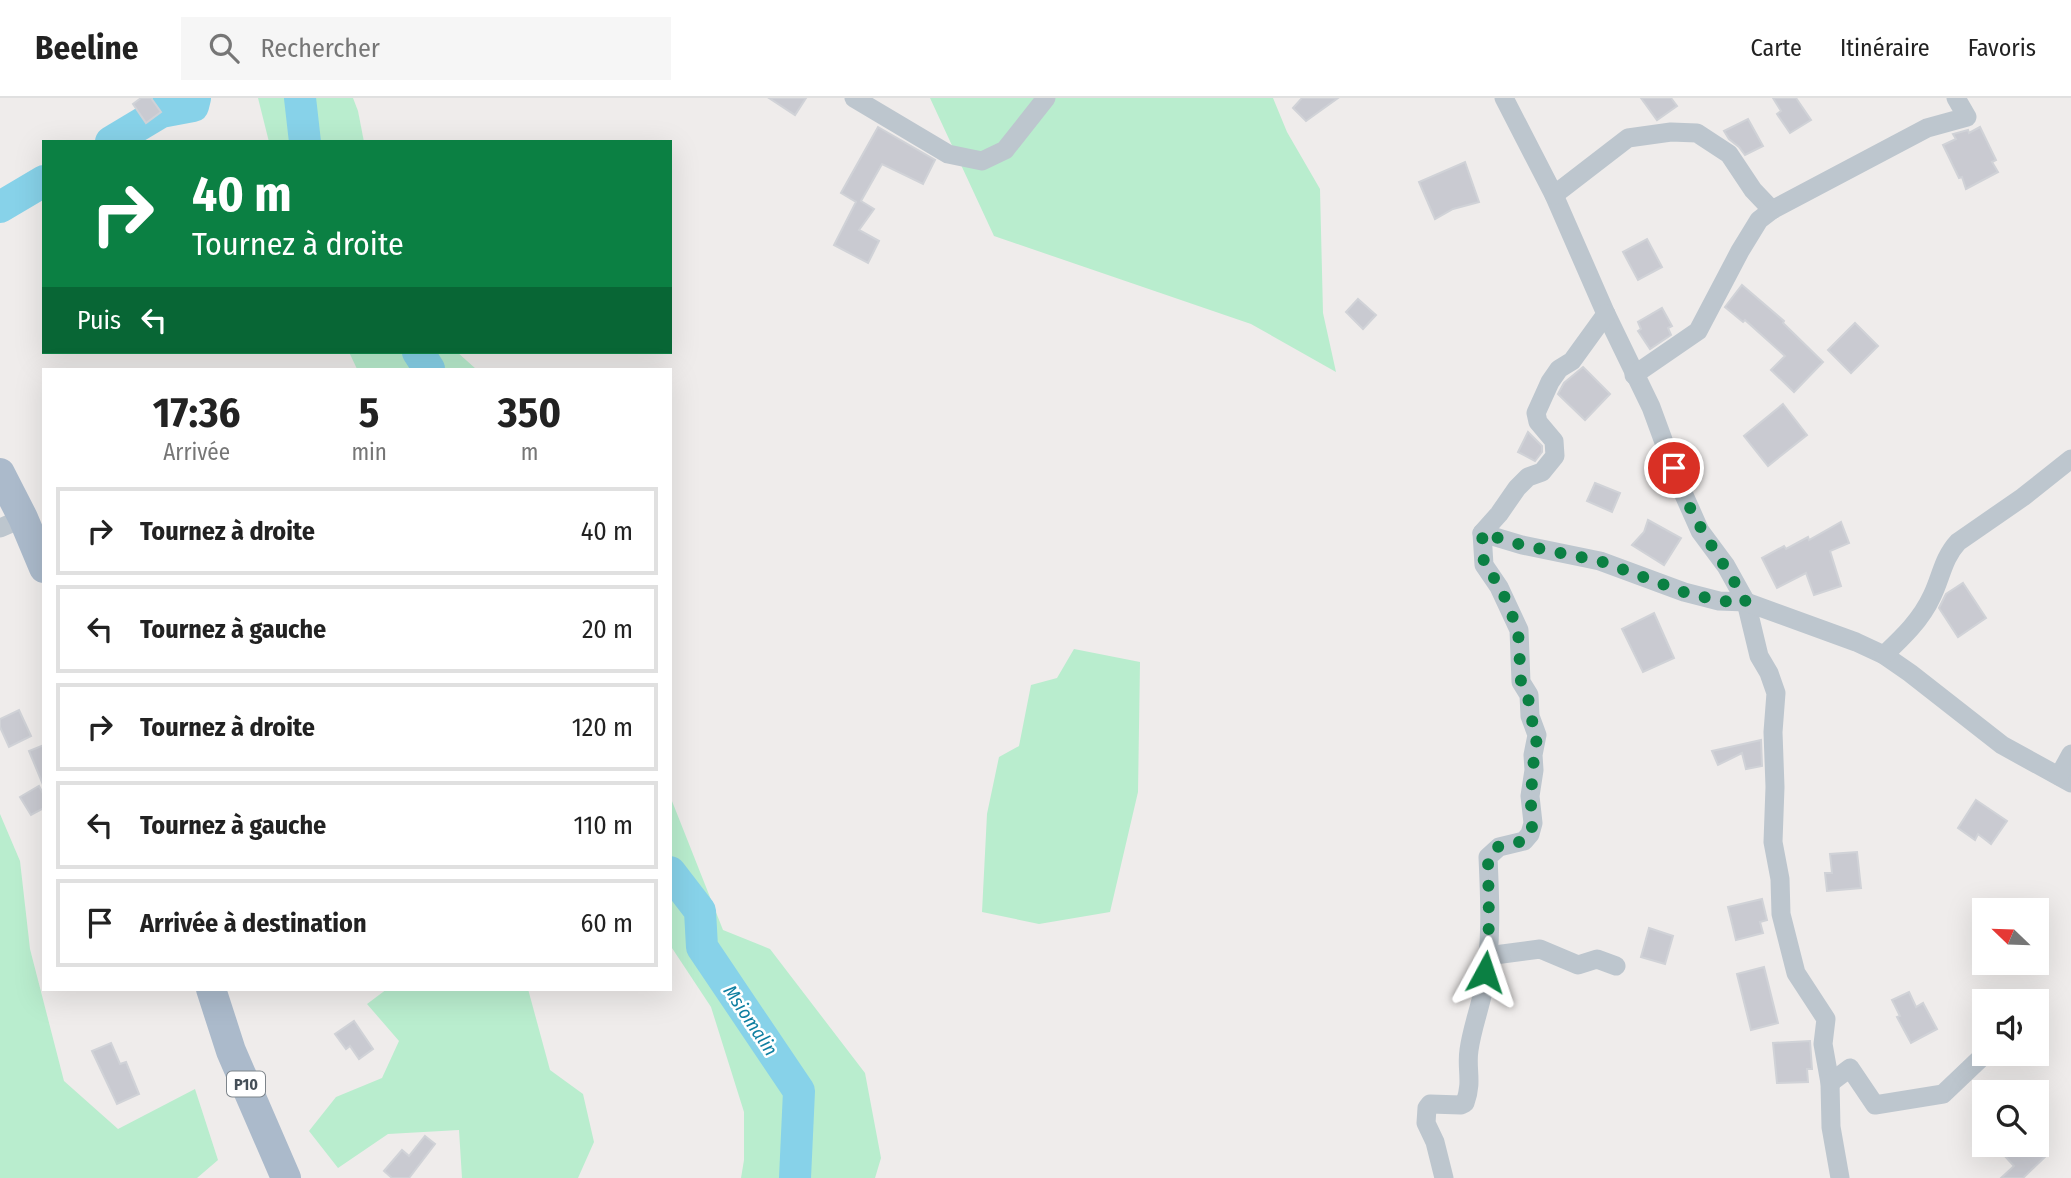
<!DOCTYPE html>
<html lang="fr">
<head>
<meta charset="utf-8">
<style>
	body { margin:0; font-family:"Fira Sans Condensed",sans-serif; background:#f6f6f6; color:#222; height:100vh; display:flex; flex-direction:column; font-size:26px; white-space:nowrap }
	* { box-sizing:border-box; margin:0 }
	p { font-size:23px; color:#767676 }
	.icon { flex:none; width:38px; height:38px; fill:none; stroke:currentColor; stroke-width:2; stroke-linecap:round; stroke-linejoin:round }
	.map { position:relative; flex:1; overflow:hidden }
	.side { position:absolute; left:42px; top:270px; width:630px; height:623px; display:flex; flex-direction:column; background:#fff; border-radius:0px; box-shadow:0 7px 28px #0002 }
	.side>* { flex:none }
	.hud { position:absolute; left:42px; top:42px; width:630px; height:214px; border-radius:0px; box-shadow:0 7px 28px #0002; background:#0b8043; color:#fff; overflow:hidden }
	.needle { width:46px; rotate:293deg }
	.tools { position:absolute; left:1972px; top:800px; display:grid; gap:14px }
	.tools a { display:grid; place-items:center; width:77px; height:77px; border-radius:0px; background:#fff; box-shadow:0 7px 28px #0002; font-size:35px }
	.pin { position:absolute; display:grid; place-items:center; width:60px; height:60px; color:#fff; margin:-30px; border:4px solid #fff; border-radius:50%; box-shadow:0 2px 7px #0007 }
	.me { position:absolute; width:77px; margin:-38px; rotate:5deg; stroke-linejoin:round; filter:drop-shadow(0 0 5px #0008) }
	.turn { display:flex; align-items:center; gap:24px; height:147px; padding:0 35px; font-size:32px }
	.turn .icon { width:91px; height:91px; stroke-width:2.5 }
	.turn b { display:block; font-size:49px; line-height:60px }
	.then { display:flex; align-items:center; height:66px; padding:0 35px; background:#0003; gap:14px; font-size:26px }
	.eta { display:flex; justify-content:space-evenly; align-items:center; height:119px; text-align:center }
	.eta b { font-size:42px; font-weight:700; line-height:49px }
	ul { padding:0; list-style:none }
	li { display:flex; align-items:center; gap:21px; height:88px; margin:0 14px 10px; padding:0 21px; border:4px solid #e0e0e0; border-radius:0px }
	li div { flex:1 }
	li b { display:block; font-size:26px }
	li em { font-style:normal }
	header { display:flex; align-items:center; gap:42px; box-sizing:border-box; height:98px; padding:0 35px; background:#fff; border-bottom:2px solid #e0e0e0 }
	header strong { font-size:33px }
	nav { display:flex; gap:38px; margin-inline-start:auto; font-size:24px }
	.search { width:490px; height:63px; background:#f6f6f6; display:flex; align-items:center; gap:18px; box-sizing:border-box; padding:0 24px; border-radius:0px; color:#767676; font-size:26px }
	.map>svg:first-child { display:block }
	.green { fill:#b9edce }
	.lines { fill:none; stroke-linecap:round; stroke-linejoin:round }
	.river { stroke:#87d2e9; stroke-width:32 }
	.building { fill:#c9cad1; stroke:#d0d2d7; stroke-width:2 }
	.street { stroke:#bdc6ce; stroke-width:19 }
	.primary { stroke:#abbacb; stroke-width:30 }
	.route { stroke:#0b8043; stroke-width:12; stroke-dasharray:0 21.6 }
	.labels { text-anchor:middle; stroke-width:5; stroke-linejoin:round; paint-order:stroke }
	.shield { fill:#fff; stroke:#7d848a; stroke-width:2 }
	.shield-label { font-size:16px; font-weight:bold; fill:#454f58 }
	.water-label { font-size:19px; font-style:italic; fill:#0f7fa1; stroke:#fff }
</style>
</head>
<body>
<header>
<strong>Beeline</strong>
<div class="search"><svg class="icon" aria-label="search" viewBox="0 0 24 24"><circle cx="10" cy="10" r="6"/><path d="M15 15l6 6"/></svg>Rechercher</div>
<nav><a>Carte</a><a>Itinéraire</a><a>Favoris</a></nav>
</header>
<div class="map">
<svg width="2071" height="1080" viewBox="0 0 2071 1080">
	<rect width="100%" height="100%" fill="#efeceb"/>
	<g class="green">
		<polygon points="258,0 353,0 358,13 364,44 269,44"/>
		<polygon points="930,0 1273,0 1287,34 1320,91 1323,215 1336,274 1251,226 994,138"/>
		<polygon points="349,254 457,254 476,271 357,271"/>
		<polygon points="1074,551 1140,564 1138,694 1110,814 1039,826 982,814 987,716 999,659 1019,648 1031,587 1057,580"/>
		<polygon points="670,698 723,832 770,851 865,975 881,1060 875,1080 741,1080 744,1062 744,1014 711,909 670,847"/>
		<polygon points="0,716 20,763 30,851 64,983 118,1031 195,991 218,1062 197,1080 0,1080"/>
		<polygon points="387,891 528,891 550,972 583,996 594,1044 578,1080 462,1080 459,1032 388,1036 338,1070 309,1033 336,999 382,980 399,943 367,906"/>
	</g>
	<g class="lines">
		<g class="river">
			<polyline points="300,0 305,44"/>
			<polyline points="111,44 161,14 193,8 195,0"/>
			<polyline points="0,109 44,83"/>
			<polyline points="418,254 429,271"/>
			<polyline points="670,774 700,813 702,849 799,993 795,1080"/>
		</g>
	</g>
	<g class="building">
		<polygon points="141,0 151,0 161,14 146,25 133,6"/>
		<polygon points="769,0 806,0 795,17"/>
		<polygon points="1302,0 1338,0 1306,23 1293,10"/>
		<polygon points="1641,0 1671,0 1677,8 1657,22"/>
		<polygon points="1773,0 1796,0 1811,22 1790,35 1777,16 1781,13"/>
		<polygon points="1748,21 1763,48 1745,57 1739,49 1729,41 1724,33"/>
		<polygon points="878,29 935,62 923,86 882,66 861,103 874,111 859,132 879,143 868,165 834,147 856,104 841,95"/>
		<polygon points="1980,29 1996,62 1992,64 1998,74 1966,91 1962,79 1959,80 1943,47 1956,41 1953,36 1968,32 1969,35"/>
		<polygon points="1465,64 1479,104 1453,111 1435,121 1419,84"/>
		<polygon points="1647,141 1662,169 1638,182 1623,154"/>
		<polygon points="1742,187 1784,223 1783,225 1823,264 1794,294 1771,272 1785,258 1745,222 1743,224 1725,209"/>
		<polygon points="1358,201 1376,217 1363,231 1346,214"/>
		<polygon points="1662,210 1672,228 1668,230 1671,237 1650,251 1638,233 1641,231 1638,224"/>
		<polygon points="1855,225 1878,248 1851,275 1828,252"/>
		<polygon points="1583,269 1610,296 1585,322 1558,296 1564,285"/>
		<polygon points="1783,306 1807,337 1768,368 1744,338"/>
		<polygon points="1528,334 1542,348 1542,354 1535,363 1518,354"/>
		<polygon points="1595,385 1620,395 1612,414 1587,403"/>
		<polygon points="1648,422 1681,440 1664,467 1632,447 1644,434"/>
		<polygon points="1841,424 1849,445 1830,453 1841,488 1814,497 1806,475 1777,490 1762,460 1784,448 1786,451 1808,439 1809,442"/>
		<polygon points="1963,485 1986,520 1958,539 1939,510 1946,496"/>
		<polygon points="1654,515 1674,560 1643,574 1622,531"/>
		<polygon points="19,612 31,638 9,649 0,629 0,621"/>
		<polygon points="1761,642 1762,668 1746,671 1742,655 1718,667 1712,653"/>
		<polygon points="44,647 44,689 29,653"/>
		<polygon points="39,688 44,697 44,710 31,717 20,699"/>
		<polygon points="1976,702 2007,723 1991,746 1978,736 1975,742 1958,730"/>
		<polygon points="1857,754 1861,790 1827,793 1825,775 1832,775 1830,756"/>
		<polygon points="1762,801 1767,822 1760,824 1763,835 1736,842 1728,809"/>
		<polygon points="1649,830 1673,838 1665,866 1641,859"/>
		<polygon points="1764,869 1778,925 1751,932 1737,876"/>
		<polygon points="1909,894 1916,909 1923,905 1937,931 1911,945 1897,919 1900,918 1892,902"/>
		<polygon points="354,923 373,951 359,961 350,948 346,951 335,936"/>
		<polygon points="1810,943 1812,971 1807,971 1808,984 1777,985 1773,945"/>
		<polygon points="111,945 120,966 126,964 139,996 117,1006 92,953"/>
		<polygon points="425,1038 435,1046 409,1080 392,1080 384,1073 402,1052 409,1058"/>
		<polygon points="2014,1046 2037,1046 2047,1057 2023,1080 2001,1080 2014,1068 2003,1056"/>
	</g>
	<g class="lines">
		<g class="street">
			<polyline points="854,0 948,56 982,63 1005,52 1046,0"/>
			<polyline points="1504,0 1554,97 1606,216 1651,309 1680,388 1700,433 1726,468 1746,504 1759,558 1769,575 1776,595 1773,634 1775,689 1773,744 1780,781 1781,816 1796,875 1826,921 1823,946 1830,985 1831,1029 1840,1080"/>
			<polyline points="1554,97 1628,40 1671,34 1697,35 1729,56 1753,92 1772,112"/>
			<polyline points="1634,277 1698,233 1740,153 1759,122 1772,112 1927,30 1967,19 1956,0"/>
			<polyline points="0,430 23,420"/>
			<polyline points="1482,435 1522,447 1600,463 1684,494 1719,503 1746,504 1856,544 1884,557 1910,575 2002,647 2071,685"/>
			<path d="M1884 557C1903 539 1921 522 1932 498 1941 480 1943 460 1958 444L2023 399 2071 361"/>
			<polyline points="2059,678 2071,656"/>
			<polyline points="1487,858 1540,851 1578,867 1597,861 1616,868"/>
			<polyline points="1830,985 1850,970 1875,1007 1943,996 1985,956"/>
			<path d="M1444 1080 1435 1044 1426 1025 1427 1010 1430 1006 1461 1007 1465 1005C1473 983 1466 971 1469 952 1472 930 1480 910 1484 889 1492 846 1490 802 1488 759L1499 749 1524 743 1530 736 1533 725 1530 698 1534 672 1533 657 1537 637 1530 618 1529 597 1521 584 1519 532 1499 489 1484 467 1482 435 1499 416 1517 390 1528 379 1542 374 1555 358 1554 343 1538 324 1536 315 1550 284 1559 271 1572 263 1606 216"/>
		</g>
		<g class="primary">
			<polyline points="0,375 23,420 44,470"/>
			<polyline points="211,891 231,953 286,1080"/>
		</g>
	</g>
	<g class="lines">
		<path class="route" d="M1485 874 1489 827 1488 759 1499 748 1524 743 1530 736 1533 725 1530 698 1534 672 1533 657 1538 637 1530 618 1528 597 1521 584 1518 532 1500 488 1484 467 1482 435 1522 447 1600 463 1684 494 1719 503 1746 504C1720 457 1690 422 1674 370"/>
	</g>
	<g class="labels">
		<rect class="shield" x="227" y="973.5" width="38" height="25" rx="5"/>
		<g class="shield-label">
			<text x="246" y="992">P10</text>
		</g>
		<g class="water-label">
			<text transform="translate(751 922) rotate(56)" y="7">Msiomalin</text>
		</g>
	</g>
</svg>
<div class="tools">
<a><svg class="needle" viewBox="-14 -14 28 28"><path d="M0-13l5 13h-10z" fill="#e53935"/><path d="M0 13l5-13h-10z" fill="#767676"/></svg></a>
<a><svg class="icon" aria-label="sound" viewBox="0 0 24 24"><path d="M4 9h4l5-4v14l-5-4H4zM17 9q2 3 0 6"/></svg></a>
<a><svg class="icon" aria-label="search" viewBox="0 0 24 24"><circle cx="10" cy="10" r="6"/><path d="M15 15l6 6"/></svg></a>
</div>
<div class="pin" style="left:1674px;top:370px;background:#d93025"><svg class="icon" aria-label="arrive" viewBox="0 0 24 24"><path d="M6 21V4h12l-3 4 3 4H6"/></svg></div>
<svg class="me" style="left:1485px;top:874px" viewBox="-20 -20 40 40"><path d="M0-17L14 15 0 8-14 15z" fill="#0b8043" stroke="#fff" stroke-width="4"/></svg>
<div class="hud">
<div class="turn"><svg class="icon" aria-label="right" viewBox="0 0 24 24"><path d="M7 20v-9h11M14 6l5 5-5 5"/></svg><div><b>40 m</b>Tournez à droite</div></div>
<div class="then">Puis<svg class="icon" aria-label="left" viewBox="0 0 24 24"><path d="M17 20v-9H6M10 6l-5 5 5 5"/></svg></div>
</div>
<section class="side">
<div class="eta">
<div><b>17:36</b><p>Arrivée</p></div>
<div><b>5</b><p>min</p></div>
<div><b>350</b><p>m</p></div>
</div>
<ul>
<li><svg class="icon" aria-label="right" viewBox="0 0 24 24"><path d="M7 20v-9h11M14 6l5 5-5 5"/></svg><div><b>Tournez à droite</b></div><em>40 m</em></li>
<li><svg class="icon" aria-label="left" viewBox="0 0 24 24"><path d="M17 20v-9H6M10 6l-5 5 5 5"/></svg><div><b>Tournez à gauche</b></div><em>20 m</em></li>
<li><svg class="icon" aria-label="right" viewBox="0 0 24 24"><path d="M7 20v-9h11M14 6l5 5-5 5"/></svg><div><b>Tournez à droite</b></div><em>120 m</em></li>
<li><svg class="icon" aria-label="left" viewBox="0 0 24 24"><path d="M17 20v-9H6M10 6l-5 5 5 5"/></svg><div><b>Tournez à gauche</b></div><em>110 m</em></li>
<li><svg class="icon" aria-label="arrive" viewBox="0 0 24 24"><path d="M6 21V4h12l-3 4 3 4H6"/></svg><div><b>Arrivée à destination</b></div><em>60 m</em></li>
</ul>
</section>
</div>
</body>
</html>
